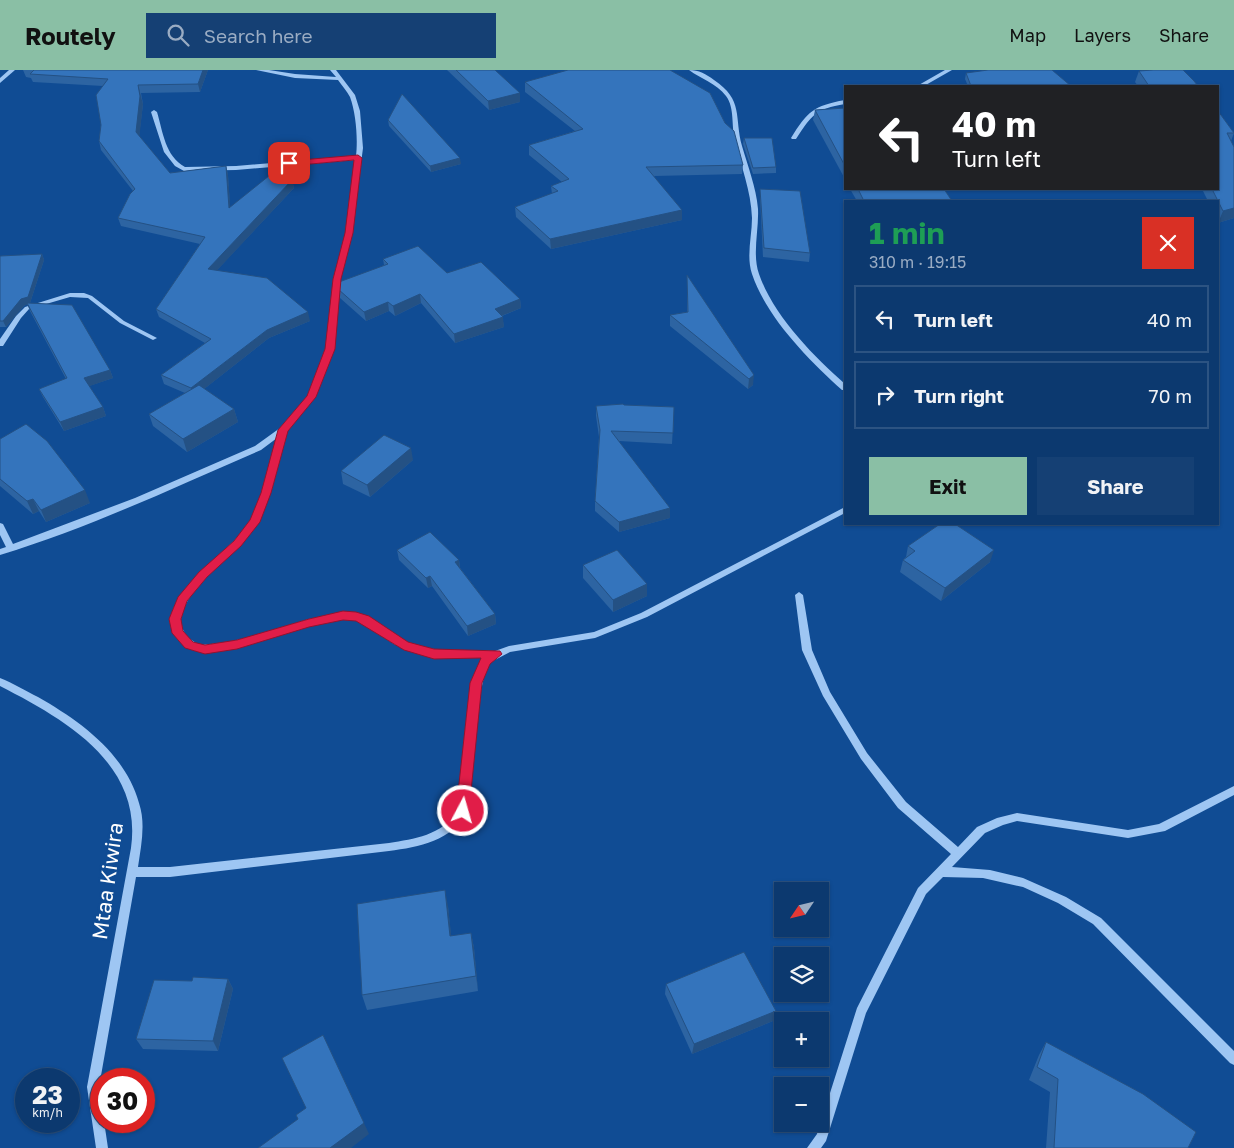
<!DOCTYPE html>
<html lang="en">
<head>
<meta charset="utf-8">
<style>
	body { margin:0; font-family:"Golos Text",sans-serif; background:#154074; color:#f1f3f6; height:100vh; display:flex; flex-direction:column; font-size:19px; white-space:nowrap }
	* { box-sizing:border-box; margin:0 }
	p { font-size:16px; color:#9aacc3 }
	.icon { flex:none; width:28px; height:28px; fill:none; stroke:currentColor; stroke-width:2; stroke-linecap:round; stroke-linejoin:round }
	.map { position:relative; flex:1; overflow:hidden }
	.drawer { position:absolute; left:844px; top:130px; width:375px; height:325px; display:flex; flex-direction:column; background:#0c396f; border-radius:0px; box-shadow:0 1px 4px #0004,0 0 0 1px #2c5382 }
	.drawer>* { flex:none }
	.banner { position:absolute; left:844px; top:15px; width:375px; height:105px; border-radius:0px; box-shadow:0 1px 4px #0004,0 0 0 1px #2c5382; background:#202124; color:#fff; overflow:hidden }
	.needle { width:32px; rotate:235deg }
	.buttons { position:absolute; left:774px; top:812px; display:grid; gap:10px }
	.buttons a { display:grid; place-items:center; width:55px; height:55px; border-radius:0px; background:#0c396f; box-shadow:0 1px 4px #0004,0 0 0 1px #2c5382; font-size:25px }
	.speed { position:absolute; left:15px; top:998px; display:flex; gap:10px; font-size:25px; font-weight:700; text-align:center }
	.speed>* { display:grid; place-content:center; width:65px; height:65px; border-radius:50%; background:#0c396f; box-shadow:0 1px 4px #0004,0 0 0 1px #2c5382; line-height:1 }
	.speed small { font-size:12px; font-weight:400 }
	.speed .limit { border:8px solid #d22; background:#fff; color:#111 }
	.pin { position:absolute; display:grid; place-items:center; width:42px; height:42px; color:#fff; margin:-21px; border-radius:10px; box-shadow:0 2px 8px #0006 }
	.me { position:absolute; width:55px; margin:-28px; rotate:6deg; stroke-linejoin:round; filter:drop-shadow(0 0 4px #0008) }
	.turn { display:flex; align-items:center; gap:18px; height:105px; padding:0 25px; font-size:22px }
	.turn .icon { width:65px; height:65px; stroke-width:2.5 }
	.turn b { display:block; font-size:35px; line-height:42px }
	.round { display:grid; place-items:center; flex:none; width:52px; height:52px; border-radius:0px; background:#154074 }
	.head { display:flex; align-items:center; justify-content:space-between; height:85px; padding:0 25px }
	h1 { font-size:30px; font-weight:700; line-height:38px; color:#1e9e55 }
	.cta { display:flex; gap:10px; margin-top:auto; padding:10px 25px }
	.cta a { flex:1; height:58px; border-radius:0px; background:#8abfa5; color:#111; font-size:20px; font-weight:700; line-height:58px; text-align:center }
	.cta a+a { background:#154074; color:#f1f3f6 }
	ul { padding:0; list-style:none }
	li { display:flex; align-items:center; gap:15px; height:68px; margin:0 10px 8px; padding:0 15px; border:2px solid #2c5382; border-radius:0px }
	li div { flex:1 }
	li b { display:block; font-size:19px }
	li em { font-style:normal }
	header { display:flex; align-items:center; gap:30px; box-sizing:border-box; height:70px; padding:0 25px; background:#8abfa5; color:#111 }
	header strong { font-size:24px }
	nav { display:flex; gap:28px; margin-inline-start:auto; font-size:18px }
	.search { width:350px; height:45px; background:#154074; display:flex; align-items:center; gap:12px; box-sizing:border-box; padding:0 18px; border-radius:0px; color:#9aacc3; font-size:19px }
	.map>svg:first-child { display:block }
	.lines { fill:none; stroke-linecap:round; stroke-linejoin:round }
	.minor { fill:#9ec6f3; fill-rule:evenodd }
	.wall { fill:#2d64a2 }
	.shaded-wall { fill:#245184 }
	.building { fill:#3474bc; stroke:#245184 }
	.route { fill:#e11d48; stroke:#92132f }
	.labels { text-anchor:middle; stroke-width:4.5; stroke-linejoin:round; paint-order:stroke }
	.near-street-label { font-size:21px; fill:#fff; stroke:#104c94 }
</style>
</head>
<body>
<header>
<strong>Routely</strong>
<div class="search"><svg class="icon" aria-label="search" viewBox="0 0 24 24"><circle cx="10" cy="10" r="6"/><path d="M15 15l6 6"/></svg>Search here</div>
<nav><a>Map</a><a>Layers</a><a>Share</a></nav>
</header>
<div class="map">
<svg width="1234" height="1078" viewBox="0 0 1234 1078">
	<rect width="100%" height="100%" fill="#104c94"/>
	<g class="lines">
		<g class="minor">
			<polygon points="9,0 15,0 0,13 0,8"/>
			<path d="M256 0H269L295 4 336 7 330 0H336L355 25 360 41 363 78 352 163 340 209 334 279 315 327 287 361 272 418 259 451 250 464 205 509 191 525 183 539 180 554 187 567 199 575 224 573 258 565 309 549 343 543H352L364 546 401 570 409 574 439 580 495 581 509 576 594 562 641 543 845 437V443L647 547 595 568 510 582 491 592 485 602 477 639 468 741C452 771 419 777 389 781L170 807H136L99 1017 101 1033V1051H104L108 1078H96L87 1017 131 778C143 693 64 649 0 616V608C13 613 26 621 38 627 80 651 125 683 139 733 146 754 141 776 138 797H170L389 773C414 769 442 765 457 742 461 735 460 716 461 708 463 682 465 656 469 631 472 616 474 599 484 588 456 588 428 589 402 578 382 570 368 549 345 549 297 550 254 581 206 582 195 583 182 577 177 567 175 564 171 557 171 553 168 521 234 478 251 451 266 427 271 395 277 368L261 380C175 417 89 458 0 485V479L6 477 0 465V453L3 454 13 474 135 428 255 376 280 358 308 326 326 279 334 209 346 163 355 90 236 100 184 101 175 96 164 82 151 42 154 40 157 42C163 62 165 86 185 97L236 96 356 86C358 69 356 43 350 27 347 21 342 16 338 10L295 8Z"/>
			<path d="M689 0C699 0 706 4 714 10 744 30 734 47 742 76 748 97 756 117 758 139 759 160 752 184 759 204 773 245 813 286 845 314V320H842C808 289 767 248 752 204 746 186 752 166 752 148 751 120 741 97 735 70 731 56 735 38 726 26 716 13 701 9 689 0Z"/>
			<polygon points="945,0 952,0 924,16 917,16"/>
			<path d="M845 30V34C815 39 812 45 796 69H792L791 68C808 41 813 36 845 30Z"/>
			<polygon points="70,223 84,223 92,226 124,251 157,268 153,270 151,269 120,253 88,228 70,227 29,239 21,248 3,276 0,276 0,269 16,246 25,237"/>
			<polygon points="799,522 803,525 812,580 830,622 867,683 906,732 958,777 977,757 997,748 1017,743 1128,760 1159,754 1234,716 1234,725 1165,761 1128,768 1017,751 1003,755 985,763 952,797 990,800 1023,808 1066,827 1101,848 1234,981 1234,995 1230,993 1093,854 1058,833 1023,817 983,808 943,807 926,824 866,943 826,1071 821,1078 807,1078 817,1064 857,938 918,818 951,784 898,738 861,689 823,626 802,580 795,525"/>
		</g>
	</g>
	<g class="wall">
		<polygon points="23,0 208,0 200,22 141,23 143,34 139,66 170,103 226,96 228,105 230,137 292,110 294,118 217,200 310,251 269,268 204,319 234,339 238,352 187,382 153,356 149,344 185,323 164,314 161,305 205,273 159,247 156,239 200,174 121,156 118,148 133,121 101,80 99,71 101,55 103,16 33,12 31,8 26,7"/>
		<polygon points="447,0 495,0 520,32 489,40"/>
		<polygon points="1139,1 1198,16 1138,16 1135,12"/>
		<polygon points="966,3 1071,16 968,16 965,9"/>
		<polygon points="525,12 743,95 742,104 654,106 682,150 551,179 516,147 515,137 552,124 551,116 562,112 529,85 529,75 575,61 525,22"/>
		<polygon points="845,38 845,109 813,50 815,40"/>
		<polygon points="1218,41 1234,63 1231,71 1234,77 1234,148 1218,153 1218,131 1208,131 1202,119 1218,119"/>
		<polygon points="388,50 461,94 431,102 389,56"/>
		<polygon points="744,68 776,97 776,103 753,104 743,74"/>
		<polygon points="760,119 810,183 809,192 763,187 760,128"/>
		<polygon points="850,119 944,119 952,131 857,131"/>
		<polygon points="42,184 44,190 30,233 110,300 113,308 89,316 103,337 106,346 64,361 43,327 39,319 66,309 30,241 27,234 24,236 6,257 0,257 0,186"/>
		<polygon points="383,189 447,203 520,229 521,238 502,246 504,257 455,273 421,233 395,246 389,241 366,251 340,228 338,219 384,195"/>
		<polygon points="687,205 753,315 748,319 670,256 670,245 687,242"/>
		<polygon points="624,335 674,337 672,374 619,371 670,448 619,462 595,441 595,431 599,367 596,346 596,336"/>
		<polygon points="0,369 90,433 46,452 39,441 33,444 0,416"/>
		<polygon points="413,390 370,427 343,414 341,401"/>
		<polygon points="908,476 990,492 941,531 900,502 903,490 906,487"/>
		<polygon points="397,480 459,490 460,498 495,544 496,554 468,566 432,516 428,518 399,490"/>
		<polygon points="583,495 647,526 613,542 583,508"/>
		<polygon points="448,836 451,866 471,863 474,878 478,921 367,940 362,925"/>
		<polygon points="228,909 233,919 218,981 143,979 136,969 192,911"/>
		<polygon points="666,914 773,951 692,984 665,924"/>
		<polygon points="1046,972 1188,1078 1046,1078 1050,1022 1029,1010 1039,985"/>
	</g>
	<g class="shaded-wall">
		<polygon points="203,0 208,0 200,22 198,14"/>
		<polygon points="138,15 143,34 139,70 136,62"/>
		<polygon points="520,23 520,32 489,40 488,31"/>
		<polygon points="460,88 461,94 431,102 430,96"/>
		<polygon points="226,96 228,105 231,147 229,138"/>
		<polygon points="292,110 294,118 210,208 208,199"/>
		<polygon points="1234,138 1234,148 1218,153 1223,141"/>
		<polygon points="682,140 682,150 551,179 550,169"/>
		<polygon points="42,184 44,190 30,233 24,236 6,257 3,251"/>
		<polygon points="420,224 421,233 395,246 393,236"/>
		<polygon points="520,229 521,238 496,248 495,239"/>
		<polygon points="388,232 389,241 366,251 364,242"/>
		<polygon points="308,242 310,251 269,268 194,327 191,318 267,260"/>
		<polygon points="503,247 504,257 455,273 454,264"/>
		<polygon points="110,300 113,308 87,317 84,308"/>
		<polygon points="754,305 753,315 748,319 749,309"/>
		<polygon points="103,337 106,346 64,361 60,352"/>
		<polygon points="234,339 238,352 187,382 183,369"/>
		<polygon points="411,378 413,390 370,427 367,415"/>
		<polygon points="85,420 90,433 46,452 41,440"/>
		<polygon points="33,429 39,441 33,444 27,431"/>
		<polygon points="670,438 670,448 619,462 619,452"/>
		<polygon points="994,480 990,492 941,531 945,518"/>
		<polygon points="459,490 460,499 455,492"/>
		<polygon points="430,506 432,516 428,518 426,508"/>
		<polygon points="647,514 647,526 613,542 613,530"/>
		<polygon points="495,544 496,554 468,566 467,556"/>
		<polygon points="445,820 448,836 453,882 450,866"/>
		<polygon points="471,863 474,878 478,921 476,906"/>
		<polygon points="228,909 233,919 218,981 213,971"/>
		<polygon points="776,941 773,951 692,984 694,974"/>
		<polygon points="364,1053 369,1064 351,1078 330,1078"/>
	</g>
	<g class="building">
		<polygon points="34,0 203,0 198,14 138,15 140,26 136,62 170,103 226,96 229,138 280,97 292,110 208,199 267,208 308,242 267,260 191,318 161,305 211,269 156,239 205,167 118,148 130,124 135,119 99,71 101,55 96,25 108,9 30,4"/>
		<polygon points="456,0 495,0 520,23 488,31"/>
		<polygon points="568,0 670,0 710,23 725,53 734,61 743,95 646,97 682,140 550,169 515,137 558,121 551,116 569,109 529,75 583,59 525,12"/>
		<polygon points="988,0 1052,0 1071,16 971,16 966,3"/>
		<polygon points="1153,0 1183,0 1194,11 1198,16 1149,16 1139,1"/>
		<polygon points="402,24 460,88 430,96 388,50"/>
		<polygon points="845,38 845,96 815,40"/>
		<polygon points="1218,41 1234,63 1227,63 1234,77 1234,138 1223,141 1212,119 1218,119"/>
		<polygon points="744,68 772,68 776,97 753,98"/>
		<polygon points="760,119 800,121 810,183 764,178"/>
		<polygon points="858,119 944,119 952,131 864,131"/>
		<polygon points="418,176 447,203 481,192 520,229 495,239 503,247 454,264 420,224 393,236 388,232 364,242 338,219 339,212 388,194 383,189"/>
		<polygon points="42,184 28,227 21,229 3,251 0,251 0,186"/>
		<polygon points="687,205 754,305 749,309 670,245 688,242"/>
		<polygon points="27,233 72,235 110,300 84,308 103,337 60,352 39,319 67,308"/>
		<polygon points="199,315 234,339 183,369 149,344"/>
		<polygon points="623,334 624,335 674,337 673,363 611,361 670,438 619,452 595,431 600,360 596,336"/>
		<polygon points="26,354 47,371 85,420 41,440 33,429 27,431 0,409 0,369"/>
		<polygon points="384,365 411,378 367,415 341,401"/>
		<polygon points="940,454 955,454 994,480 945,518 903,490 915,481 908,476"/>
		<polygon points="430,462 459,490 455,492 495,544 467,556 430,506 426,508 397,480"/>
		<polygon points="617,480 647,514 613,530 583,495"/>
		<polygon points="445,820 450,866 471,863 476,906 362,925 357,834"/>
		<polygon points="744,882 776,941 694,974 666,914"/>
		<polygon points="193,907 228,909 213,971 136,969 154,910 192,911"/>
		<polygon points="323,965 364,1053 330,1078 258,1078 298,1049 296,1045 306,1038 282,988"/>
		<polygon points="1046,972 1143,1024 1196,1062 1188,1078 1054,1078 1058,1009 1037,997"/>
	</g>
	<polygon class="route" points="358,85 362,88 353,163 341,209 335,279 316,327 288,361 271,423 260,452 241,476 207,507 187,531 181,549 183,561 193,572 205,575 237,570 309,549 343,541 356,542 369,546 408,572 434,579 500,581 502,584 490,594 482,613 469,741 467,745 463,746 458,745 456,741 470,613 481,588 434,589 404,580 356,551 343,550 309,557 237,579 205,584 185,578 172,563 169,549 178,527 199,502 234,471 250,450 261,423 278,360 307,326 325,279 333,209 345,163 354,90 289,96 285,93 289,91"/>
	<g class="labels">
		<g class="near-street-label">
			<text transform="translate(108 811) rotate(-82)" y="7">Mtaa Kiwira</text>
		</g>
	</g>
</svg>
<div class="buttons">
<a><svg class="needle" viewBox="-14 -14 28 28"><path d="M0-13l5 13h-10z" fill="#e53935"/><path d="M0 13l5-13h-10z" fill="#9aacc3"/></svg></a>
<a><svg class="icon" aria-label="layers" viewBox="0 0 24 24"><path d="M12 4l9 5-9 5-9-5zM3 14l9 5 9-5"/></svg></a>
<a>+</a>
<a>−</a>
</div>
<div class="speed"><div>23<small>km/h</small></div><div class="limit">30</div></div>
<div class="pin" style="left:289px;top:93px;background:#d93025"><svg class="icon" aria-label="arrive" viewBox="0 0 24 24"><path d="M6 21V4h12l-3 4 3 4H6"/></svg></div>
<svg class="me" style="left:463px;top:741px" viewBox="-20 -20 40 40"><circle r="17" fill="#e11d48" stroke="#fff" stroke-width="3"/><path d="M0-11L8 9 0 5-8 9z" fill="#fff"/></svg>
<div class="banner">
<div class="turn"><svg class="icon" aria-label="left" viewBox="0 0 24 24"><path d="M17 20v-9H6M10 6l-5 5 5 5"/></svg><div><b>40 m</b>Turn left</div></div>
</div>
<section class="drawer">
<div class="head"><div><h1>1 min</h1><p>310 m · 19:15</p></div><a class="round" style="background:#d93025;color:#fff"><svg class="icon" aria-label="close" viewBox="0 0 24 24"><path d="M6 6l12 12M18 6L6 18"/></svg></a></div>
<ul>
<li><svg class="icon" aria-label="left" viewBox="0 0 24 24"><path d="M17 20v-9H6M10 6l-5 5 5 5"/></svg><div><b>Turn left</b></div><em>40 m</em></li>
<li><svg class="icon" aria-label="right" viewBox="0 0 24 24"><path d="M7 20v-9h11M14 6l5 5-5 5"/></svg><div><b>Turn right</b></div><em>70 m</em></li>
</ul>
<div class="cta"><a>Exit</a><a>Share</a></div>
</section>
</div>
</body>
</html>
